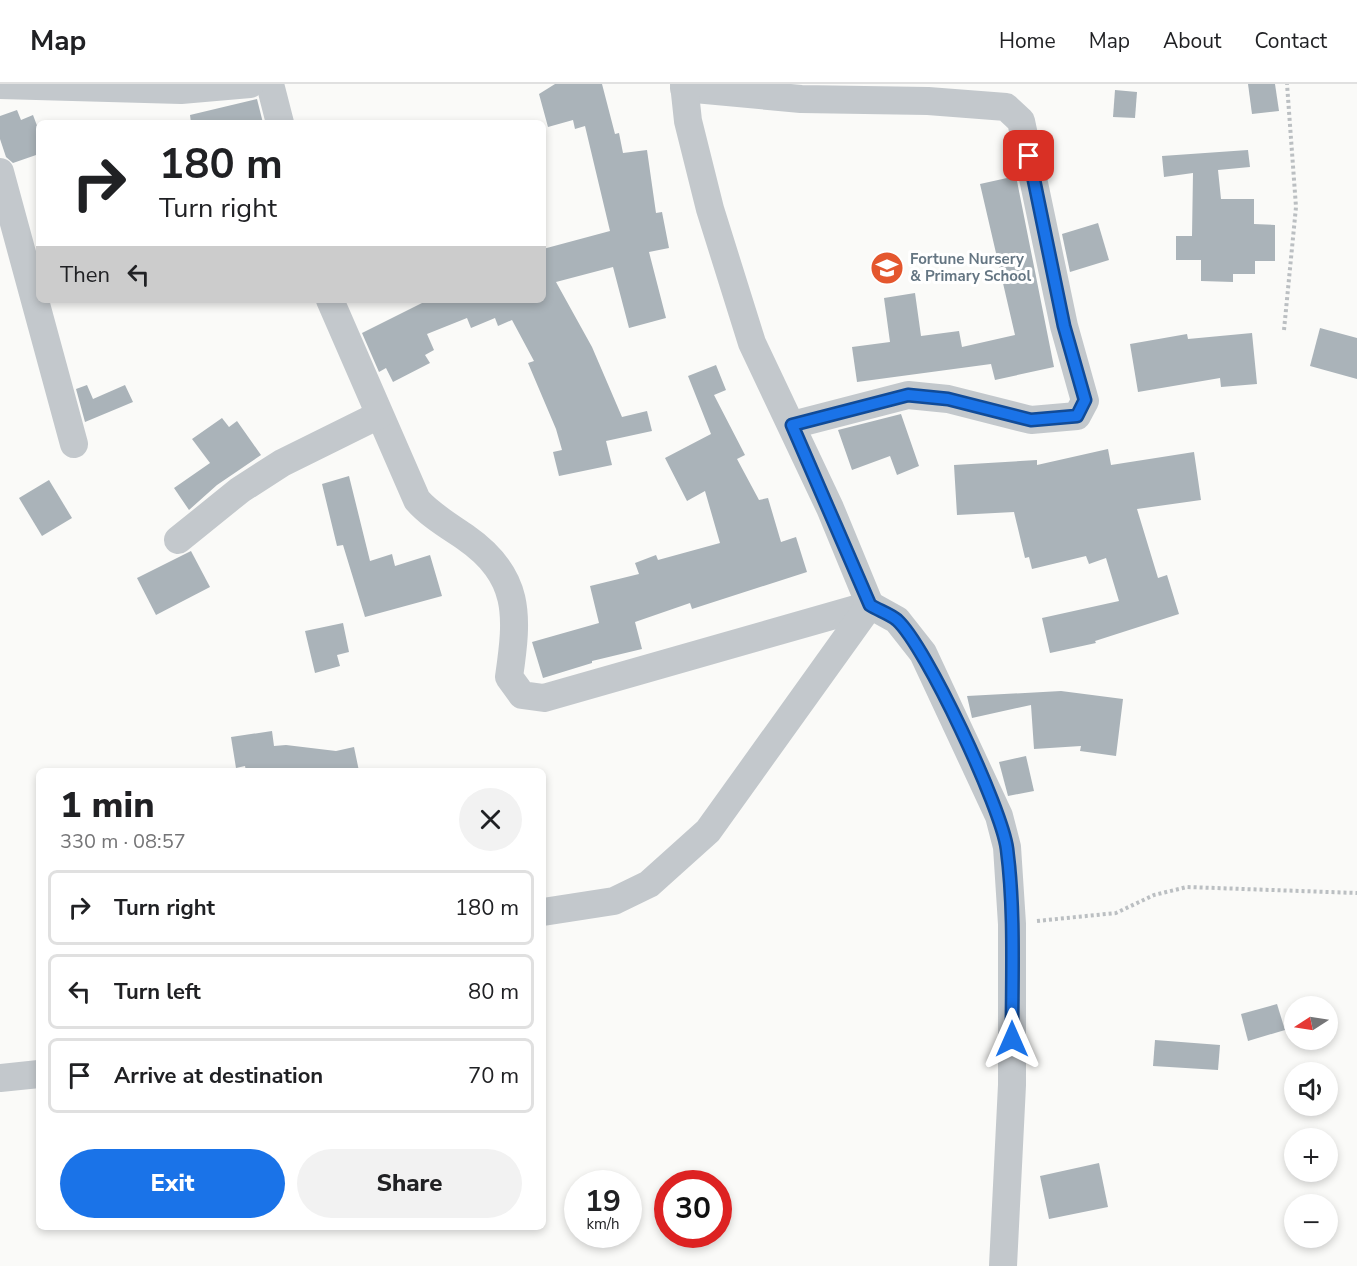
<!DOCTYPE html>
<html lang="en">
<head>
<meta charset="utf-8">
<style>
	body { margin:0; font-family:"Nunito Sans",sans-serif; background:#f2f2f2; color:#202124; height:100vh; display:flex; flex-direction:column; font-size:22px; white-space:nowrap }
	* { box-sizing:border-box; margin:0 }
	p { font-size:20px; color:#757577 }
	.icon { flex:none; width:33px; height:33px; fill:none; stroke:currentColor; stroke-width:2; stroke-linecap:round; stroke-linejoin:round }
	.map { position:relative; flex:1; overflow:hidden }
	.details { position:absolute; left:36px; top:684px; width:510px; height:462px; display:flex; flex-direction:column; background:#fff; border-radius:9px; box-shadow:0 3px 9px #0003 }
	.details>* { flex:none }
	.guide { position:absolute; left:36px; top:36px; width:510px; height:183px; border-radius:9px; box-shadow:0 3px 9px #0003; background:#fff; color:#202124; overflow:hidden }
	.needle { width:39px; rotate:258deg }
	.tools { position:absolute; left:1284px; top:912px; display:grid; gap:12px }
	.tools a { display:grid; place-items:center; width:54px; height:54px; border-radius:50%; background:#fff; box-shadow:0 3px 9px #0003; font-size:30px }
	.speed { position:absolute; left:564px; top:1086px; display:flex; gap:12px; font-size:30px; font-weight:700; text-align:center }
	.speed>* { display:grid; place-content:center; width:78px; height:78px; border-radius:50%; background:#fff; box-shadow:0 3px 9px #0003; line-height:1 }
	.speed small { font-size:15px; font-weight:400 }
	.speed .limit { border:9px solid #d22; background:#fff; color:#111 }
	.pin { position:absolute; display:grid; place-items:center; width:51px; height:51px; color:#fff; margin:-26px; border-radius:12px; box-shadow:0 3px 9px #0006 }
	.me { position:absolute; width:66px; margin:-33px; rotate:0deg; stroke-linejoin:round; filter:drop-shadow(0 0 4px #0008) }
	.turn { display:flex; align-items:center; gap:21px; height:126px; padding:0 24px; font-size:27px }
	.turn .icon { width:78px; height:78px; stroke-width:2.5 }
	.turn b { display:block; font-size:42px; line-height:51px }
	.then { display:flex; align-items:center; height:57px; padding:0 24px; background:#0003; gap:12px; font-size:22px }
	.round { display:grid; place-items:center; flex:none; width:63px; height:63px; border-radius:32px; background:#f2f2f2 }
	.head { display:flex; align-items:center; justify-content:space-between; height:102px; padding:0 24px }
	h1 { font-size:36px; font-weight:800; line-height:45px }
	.button { display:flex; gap:12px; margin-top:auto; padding:12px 24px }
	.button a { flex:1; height:69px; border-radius:36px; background:#1a73e8; color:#fff; font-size:24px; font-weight:800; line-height:69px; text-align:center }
	.button a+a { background:#f2f2f2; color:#202124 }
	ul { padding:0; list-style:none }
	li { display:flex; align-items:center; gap:18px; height:75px; margin:0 12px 9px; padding:0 12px; border:3px solid #e0e0e0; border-radius:9px }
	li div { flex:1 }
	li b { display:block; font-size:22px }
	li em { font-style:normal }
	header { display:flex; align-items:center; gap:36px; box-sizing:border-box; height:84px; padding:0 30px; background:#fff; border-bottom:2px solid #e0e0e0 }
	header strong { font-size:28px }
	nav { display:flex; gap:33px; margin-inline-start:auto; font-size:21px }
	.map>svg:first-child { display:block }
	.building { fill:#aab3b9 }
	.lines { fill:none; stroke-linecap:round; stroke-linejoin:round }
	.path { stroke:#bbbfc2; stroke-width:4; stroke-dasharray:3 3; stroke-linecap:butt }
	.street { stroke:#c3c8cc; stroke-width:28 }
	.route-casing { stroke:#114b97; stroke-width:15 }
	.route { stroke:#1a73e8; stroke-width:10 }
	.labels { text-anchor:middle; stroke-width:6; stroke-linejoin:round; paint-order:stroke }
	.poi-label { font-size:15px; font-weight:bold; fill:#657683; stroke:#fff; text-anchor:start }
</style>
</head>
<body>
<header>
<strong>Map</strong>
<nav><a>Home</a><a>Map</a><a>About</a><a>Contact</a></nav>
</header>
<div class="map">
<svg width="1357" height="1182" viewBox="0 0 1357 1182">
	<rect width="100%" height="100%" fill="#fafaf8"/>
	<g class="building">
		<polygon points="555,0 602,0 615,50 619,49 623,69 647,66 656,129 662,128 669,164 649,168 666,234 629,244 613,183 556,198 592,263 622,333 647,327 652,347 606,357 612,381 559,392 553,368 562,366 556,345 528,279 534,277 512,236 498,242 495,234 471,244 467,234 427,250 434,266 425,271 430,279 393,298 386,284 379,288 362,249 428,216 543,216 543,165 610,147 585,42 575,45 573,36 548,43 539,10"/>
		<polygon points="1248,0 1275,0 1279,27 1252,30"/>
		<polygon points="1115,6 1137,8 1135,34 1113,33"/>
		<polygon points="257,15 263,39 191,39 190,31"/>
		<polygon points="17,26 21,36 33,31 39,47 39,70 13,79 6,73 0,55 0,32"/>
		<polygon points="1248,66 1250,83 1218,86 1221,115 1254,115 1254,140 1275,141 1275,177 1255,177 1255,190 1233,190 1233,198 1201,197 1201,176 1176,176 1176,152 1192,152 1193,89 1164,93 1162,72"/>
		<polygon points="1016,92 1054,283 995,296 991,280 857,298 852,263 890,258 884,214 915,209 921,252 959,247 962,263 1015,251 980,100"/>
		<polygon points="1098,139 1109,176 1070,188 1062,150"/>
		<polygon points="1320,244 1357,254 1357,295 1310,282"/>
		<polygon points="1252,249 1257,300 1221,303 1220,294 1138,308 1130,260 1187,250 1188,255"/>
		<polygon points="716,281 726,306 714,311 745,371 737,375 759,416 768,414 781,458 796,453 807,488 692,525 690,519 635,538 642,565 592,577 592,579 543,594 532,558 599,539 590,502 639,490 635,479 656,471 658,476 720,459 705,407 687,417 665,374 711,350 688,292"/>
		<polygon points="87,301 93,315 125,301 133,318 85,338 76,305"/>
		<polygon points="901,330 919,382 897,391 890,372 852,386 838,346"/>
		<polygon points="222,334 229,343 237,337 261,371 217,401 189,426 174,404 210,379 192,355"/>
		<polygon points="1108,365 1111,381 1194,368 1201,416 1137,425 1158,494 1167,491 1179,530 1095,557 1096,559 1050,569 1042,534 1119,517 1106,474 1089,480 1086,472 1032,485 1029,473 1025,474 1014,428 957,431 954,381 1037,376 1037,381"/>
		<polygon points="349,392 370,477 392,470 395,482 430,471 442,512 365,533 343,461 337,462 322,400"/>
		<polygon points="49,396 72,434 42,452 19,414"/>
		<polygon points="191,467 210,503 156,531 137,494"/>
		<polygon points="343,539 349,568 337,571 340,582 315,589 305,547"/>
		<polygon points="1061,607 1123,615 1116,672 1080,667 1081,662 1034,665 1031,621 972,634 967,612"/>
		<polygon points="272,647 274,662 286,661 336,667 354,663 359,687 246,687 245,682 236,684 231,653"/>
		<polygon points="1026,672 1034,707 1008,712 999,678"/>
		<polygon points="1277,920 1285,946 1248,957 1241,930"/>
		<polygon points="1155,956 1220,961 1218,986 1153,982"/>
		<polygon points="1099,1079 1108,1123 1049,1135 1040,1092"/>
	</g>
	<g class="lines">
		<g class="path">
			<polyline points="1284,246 1296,123 1287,0"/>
			<polyline points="1037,837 1116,829 1154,811 1187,803 1357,809"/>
		</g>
		<g class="street">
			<polyline points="270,0 280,39"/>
			<polyline points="0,1 181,6 250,0"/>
			<polyline points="684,4 801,15 928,17 1006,23 1021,37 1064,242 1085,317 1077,332 1031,336 948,315 908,311 792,341"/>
			<polyline points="0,88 74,360"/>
			<path d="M330 216 417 416C430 431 449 442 465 453 521 492 518 531 509 593L522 611 544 614 870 521 897 536 923 569 999 732 1007 763 1012 840V1001L1003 1182"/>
			<polyline points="178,456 240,406 282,379 379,331"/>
			<polyline points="543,828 614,817 649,800 708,747 870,521 830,424 752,259 710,125 688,37 684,0"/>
			<polyline points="0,994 39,990"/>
		</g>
	</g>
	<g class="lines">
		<defs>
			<path id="route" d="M1012 955C1012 892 1015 827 1007 765 1002 725 926 562 897 536 890 530 878 526 870 521L792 341 908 311 948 315 1031 336 1077 332 1085 316 1064 242 1029 72"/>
		</defs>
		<use href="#route" class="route-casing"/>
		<use href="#route" class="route"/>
	</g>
	<defs>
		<symbol id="school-disc" viewBox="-11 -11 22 22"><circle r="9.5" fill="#e4572e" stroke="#fff"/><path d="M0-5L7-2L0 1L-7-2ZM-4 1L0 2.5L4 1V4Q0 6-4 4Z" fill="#fff"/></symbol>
	</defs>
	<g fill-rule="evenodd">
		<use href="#school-disc" x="868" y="165" width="38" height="38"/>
	</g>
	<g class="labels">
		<g class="poi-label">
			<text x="910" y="180">Fortune Nursery<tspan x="910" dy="17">&amp; Primary School</tspan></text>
		</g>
	</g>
</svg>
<div class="tools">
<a><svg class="needle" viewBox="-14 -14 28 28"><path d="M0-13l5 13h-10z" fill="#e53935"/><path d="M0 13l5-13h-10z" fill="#757577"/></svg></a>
<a><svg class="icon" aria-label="sound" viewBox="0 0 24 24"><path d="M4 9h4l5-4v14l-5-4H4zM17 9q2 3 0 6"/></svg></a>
<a>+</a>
<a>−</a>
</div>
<div class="speed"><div>19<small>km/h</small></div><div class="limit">30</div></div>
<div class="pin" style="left:1029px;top:72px;background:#d93025"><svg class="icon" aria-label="arrive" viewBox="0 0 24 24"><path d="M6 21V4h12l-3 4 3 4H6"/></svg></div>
<svg class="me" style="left:1012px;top:955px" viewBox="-20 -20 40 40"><path d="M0-17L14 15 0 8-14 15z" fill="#1a73e8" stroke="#fff" stroke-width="4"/></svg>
<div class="guide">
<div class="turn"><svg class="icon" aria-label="right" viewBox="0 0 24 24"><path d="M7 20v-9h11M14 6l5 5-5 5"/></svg><div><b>180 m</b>Turn right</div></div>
<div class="then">Then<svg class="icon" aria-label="left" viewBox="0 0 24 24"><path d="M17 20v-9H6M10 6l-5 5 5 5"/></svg></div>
</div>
<section class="details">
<div class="head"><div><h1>1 min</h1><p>330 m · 08:57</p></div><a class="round"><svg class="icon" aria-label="close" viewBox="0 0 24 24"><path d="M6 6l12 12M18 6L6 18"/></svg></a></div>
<ul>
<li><svg class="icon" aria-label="right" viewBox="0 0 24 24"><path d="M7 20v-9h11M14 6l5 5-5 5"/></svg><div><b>Turn right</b></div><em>180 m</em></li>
<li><svg class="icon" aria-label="left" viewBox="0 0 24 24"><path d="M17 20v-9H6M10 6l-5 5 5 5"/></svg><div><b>Turn left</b></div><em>80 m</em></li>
<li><svg class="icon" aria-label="arrive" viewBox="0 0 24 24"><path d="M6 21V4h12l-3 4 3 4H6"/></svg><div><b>Arrive at destination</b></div><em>70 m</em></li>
</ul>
<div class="button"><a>Exit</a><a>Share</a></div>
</section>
</div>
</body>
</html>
